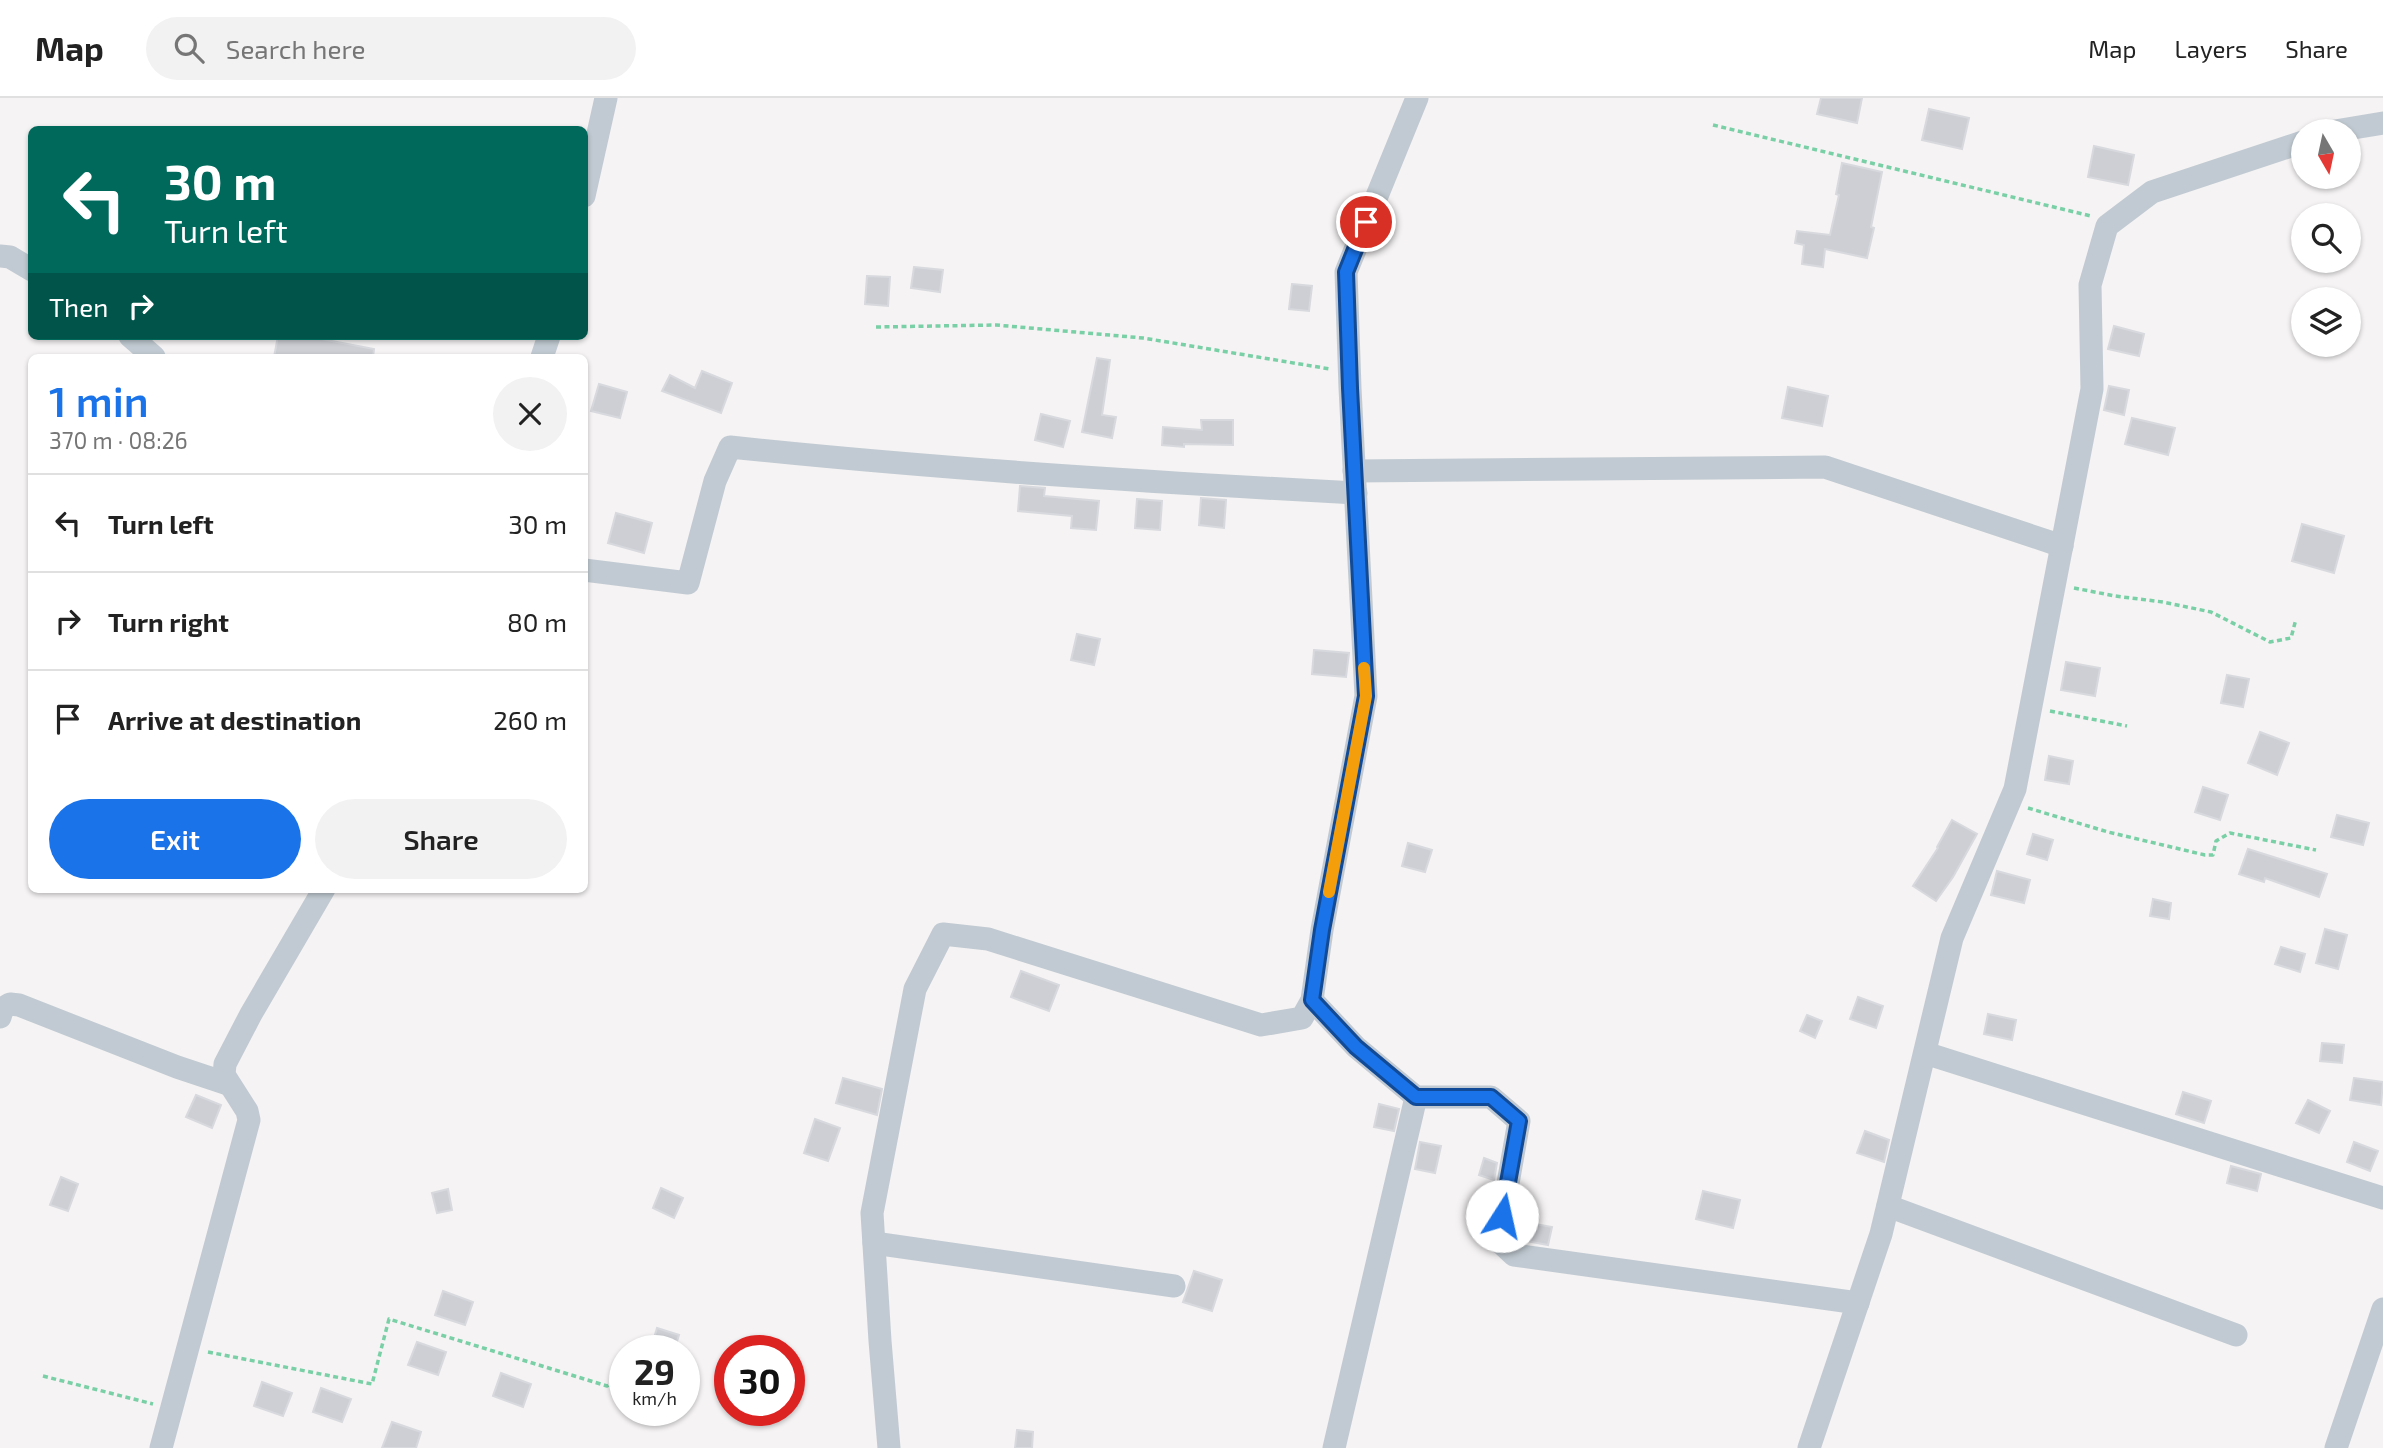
<!DOCTYPE html>
<html lang="en">
<head>
<meta charset="utf-8">
<style>
	body { margin:0; font-family:"Exo 2",sans-serif; background:#f2f2f2; color:#222; height:100vh; display:flex; flex-direction:column; font-size:26px; white-space:nowrap }
	* { box-sizing:border-box; margin:0 }
	p { font-size:23px; color:#767676 }
	.icon { flex:none; width:38px; height:38px; fill:none; stroke:currentColor; stroke-width:2; stroke-linecap:round; stroke-linejoin:round }
	.map { position:relative; flex:1; overflow:hidden }
	.sheet { position:absolute; left:28px; top:256px; width:560px; height:539px; display:flex; flex-direction:column; background:#fff; border-radius:10px; box-shadow:0 2px 5px #0004 }
	.sheet>* { flex:none }
	.top-card { position:absolute; left:28px; top:28px; width:560px; height:214px; border-radius:10px; box-shadow:0 2px 5px #0004; background:#00695c; color:#fff; overflow:hidden }
	.needle { width:46px; rotate:171deg }
	.fabs { position:absolute; left:2291px; top:21px; display:grid; gap:14px }
	.fabs a { display:grid; place-items:center; width:70px; height:70px; border-radius:50%; background:#fff; box-shadow:0 2px 5px #0004; font-size:35px }
	.speed { position:absolute; left:609px; top:1237px; display:flex; gap:14px; font-size:35px; font-weight:700; text-align:center }
	.speed>* { display:grid; place-content:center; width:91px; height:91px; border-radius:50%; background:#fff; box-shadow:0 2px 5px #0004; line-height:1 }
	.speed small { font-size:18px; font-weight:400 }
	.speed .limit { border:10px solid #d22; background:#fff; color:#111 }
	.pin { position:absolute; display:grid; place-items:center; width:60px; height:60px; color:#fff; margin:-30px; border:4px solid #fff; border-radius:50%; box-shadow:0 2px 7px #0007 }
	.me { position:absolute; width:77px; margin:-38px; rotate:10deg; stroke-linejoin:round; filter:drop-shadow(0 0 5px #0008) }
	.turn { display:flex; align-items:center; gap:24px; height:147px; padding:0 21px; font-size:32px }
	.turn .icon { width:91px; height:91px; stroke-width:2.5 }
	.turn b { display:block; font-size:49px; line-height:60px }
	.then { display:flex; align-items:center; height:66px; padding:0 21px; background:#0003; gap:14px; font-size:26px }
	.round { display:grid; place-items:center; flex:none; width:74px; height:74px; border-radius:37px; background:#f2f2f2 }
	.summary { display:flex; align-items:center; justify-content:space-between; height:119px; padding:0 21px }
	h1 { font-size:42px; font-weight:600; line-height:52px; color:#1a73e8 }
	.button { display:flex; gap:14px; margin-top:auto; padding:14px 21px }
	.button a { flex:1; height:80px; border-radius:42px; background:#1a73e8; color:#fff; font-size:28px; font-weight:600; line-height:80px; text-align:center }
	.button a+a { background:#f2f2f2; color:#222 }
	ul { padding:0; list-style:none }
	li { display:flex; align-items:center; gap:21px; height:98px; padding:0 21px; border-top:2px solid #e0e0e0 }
	li div { flex:1 }
	li b { display:block; font-size:26px }
	li em { font-style:normal }
	header { display:flex; align-items:center; gap:42px; box-sizing:border-box; height:98px; padding:0 35px; background:#fff; border-bottom:2px solid #e0e0e0 }
	header strong { font-size:33px }
	nav { display:flex; gap:38px; margin-inline-start:auto; font-size:24px }
	.search { width:490px; height:63px; background:#f2f2f2; display:flex; align-items:center; gap:18px; box-sizing:border-box; padding:0 24px; border-radius:38px; color:#767676; font-size:26px }
	.map>svg:first-child { display:block }
	.building { fill:#cdcfd5; stroke:#d7d9de; stroke-width:2 }
	.lines { fill:none; stroke-linecap:round; stroke-linejoin:round }
	.path { stroke:#7ad0a6; stroke-width:3.5; stroke-dasharray:5 3.5; stroke-linecap:butt }
	.street { stroke:#c1cad2; stroke-width:23 }
	.route-casing { stroke:#114b97; stroke-width:18 }
	.route { stroke:#1a73e8; stroke-width:12 }
	.slow { stroke:#f59e0b; stroke-width:12 }
</style>
</head>
<body>
<header>
<strong>Map</strong>
<div class="search"><svg class="icon" aria-label="search" viewBox="0 0 24 24"><circle cx="10" cy="10" r="6"/><path d="M15 15l6 6"/></svg>Search here</div>
<nav><a>Map</a><a>Layers</a><a>Share</a></nav>
</header>
<div class="map">
<svg width="2383" height="1350" viewBox="0 0 2383 1350">
	<rect width="100%" height="100%" fill="#f5f3f3"/>
	<g class="building">
		<polygon points="1821,0 1862,0 1857,25 1817,16"/>
		<polygon points="1929,11 1969,20 1962,51 1922,42"/>
		<polygon points="2094,48 2134,57 2128,87 2088,79"/>
		<polygon points="1842,65 1882,74 1871,129 1874,130 1867,160 1825,151 1823,169 1802,166 1804,147 1795,145 1797,133 1830,137 1839,97 1836,96"/>
		<polygon points="914,169 943,172 940,194 911,190"/>
		<polygon points="867,178 890,179 888,208 865,206"/>
		<polygon points="1292,186 1312,188 1309,213 1289,211"/>
		<polygon points="2114,228 2144,236 2139,258 2108,251"/>
		<polygon points="278,238 306,238 374,251 373,259 274,259"/>
		<polygon points="1097,260 1110,262 1102,317 1116,319 1112,340 1082,334"/>
		<polygon points="702,273 732,285 721,315 662,293 670,277 695,290"/>
		<polygon points="599,286 627,294 620,320 591,313"/>
		<polygon points="2109,288 2129,292 2124,317 2104,312"/>
		<polygon points="1788,289 1828,298 1822,328 1782,320"/>
		<polygon points="1041,316 1070,323 1063,349 1035,342"/>
		<polygon points="2132,320 2175,330 2168,357 2125,346"/>
		<polygon points="1201,322 1233,322 1233,347 1184,346 1184,349 1162,347 1163,329 1202,332"/>
		<polygon points="1020,388 1045,390 1044,398 1099,403 1096,432 1071,430 1072,418 1018,413"/>
		<polygon points="1201,400 1226,402 1224,430 1199,427"/>
		<polygon points="1137,401 1162,403 1160,432 1135,430"/>
		<polygon points="616,415 652,425 644,455 608,445"/>
		<polygon points="2302,426 2344,438 2334,475 2292,463"/>
		<polygon points="1077,536 1100,541 1094,567 1071,562"/>
		<polygon points="1314,552 1349,555 1346,579 1312,576"/>
		<polygon points="2066,564 2100,570 2095,598 2061,592"/>
		<polygon points="2227,577 2249,581 2243,609 2221,605"/>
		<polygon points="2260,634 2289,645 2277,677 2248,665"/>
		<polygon points="2049,658 2073,663 2069,686 2045,682"/>
		<polygon points="2203,689 2228,697 2220,722 2195,714"/>
		<polygon points="2337,717 2369,725 2363,747 2331,739"/>
		<polygon points="1952,722 1977,736 1953,779 1936,803 1913,788 1938,750 1937,749"/>
		<polygon points="2033,736 2053,742 2047,762 2027,756"/>
		<polygon points="1408,745 1432,752 1425,774 1402,768"/>
		<polygon points="2248,751 2327,776 2319,799 2265,780 2264,784 2239,776"/>
		<polygon points="1997,773 2030,782 2024,805 1991,797"/>
		<polygon points="2153,801 2171,805 2169,821 2150,818"/>
		<polygon points="2325,831 2347,837 2338,871 2316,865"/>
		<polygon points="2281,849 2305,856 2300,874 2275,866"/>
		<polygon points="1021,873 1059,887 1049,913 1011,899"/>
		<polygon points="1858,899 1883,908 1876,930 1850,921"/>
		<polygon points="1988,916 2016,922 2012,942 1984,936"/>
		<polygon points="1807,917 1822,923 1815,940 1800,933"/>
		<polygon points="2322,945 2344,947 2342,965 2320,963"/>
		<polygon points="843,980 882,991 877,1017 836,1005"/>
		<polygon points="2354,980 2383,984 2381,1007 2350,1002"/>
		<polygon points="2183,994 2211,1003 2204,1025 2176,1016"/>
		<polygon points="196,997 221,1007 212,1030 186,1019"/>
		<polygon points="2308,1002 2330,1013 2319,1035 2296,1025"/>
		<polygon points="1379,1006 1399,1011 1394,1033 1374,1029"/>
		<polygon points="815,1021 840,1030 828,1063 804,1055"/>
		<polygon points="1865,1033 1889,1042 1884,1064 1857,1055"/>
		<polygon points="1420,1044 1441,1048 1435,1075 1415,1071"/>
		<polygon points="2354,1044 2378,1053 2370,1073 2347,1064"/>
		<polygon points="1484,1060 1497,1065 1494,1082 1479,1077"/>
		<polygon points="2231,1068 2261,1076 2257,1093 2227,1085"/>
		<polygon points="61,1079 78,1086 68,1113 50,1107"/>
		<polygon points="661,1090 683,1100 674,1120 653,1110"/>
		<polygon points="448,1091 452,1112 437,1115 432,1095"/>
		<polygon points="1703,1093 1740,1102 1733,1130 1696,1121"/>
		<polygon points="1524,1124 1552,1129 1548,1147 1521,1142"/>
		<polygon points="1194,1173 1222,1182 1212,1213 1183,1204"/>
		<polygon points="443,1193 473,1204 465,1227 435,1217"/>
		<polygon points="657,1230 679,1237 674,1253 650,1253"/>
		<polygon points="417,1244 446,1254 438,1277 408,1267"/>
		<polygon points="501,1275 531,1286 523,1309 493,1298"/>
		<polygon points="262,1284 292,1295 283,1318 254,1308"/>
		<polygon points="321,1290 351,1301 342,1324 313,1314"/>
		<polygon points="392,1324 421,1334 416,1350 382,1350"/>
		<polygon points="1017,1332 1033,1334 1032,1350 1015,1350"/>
	</g>
	<g class="lines">
		<g class="path">
			<polyline points="1713,27 2091,118"/>
			<polyline points="876,229 996,227 1143,240 1330,271"/>
			<polyline points="2074,490 2115,498 2163,504 2211,514 2270,544 2291,540 2296,521"/>
			<polyline points="2050,613 2127,628"/>
			<polyline points="2028,710 2108,734 2205,757 2213,757 2216,743 2230,735 2316,752"/>
			<polyline points="208,1254 372,1286 389,1221 607,1288 617,1282 625,1287"/>
			<polyline points="684,1271 693,1272"/>
			<polyline points="43,1278 153,1306"/>
		</g>
		<g class="street">
			<polyline points="2335,33 2383,25"/>
			<polyline points="584,98 606,0"/>
			<polyline points="0,158 10,159 32,172"/>
			<polyline points="130,238 154,259"/>
			<polyline points="542,259 549,238"/>
			<polyline points="1354,373 1825,369 2062,448"/>
			<path d="M584 472 688 485 715 383 730 349C938 371 1147 384 1356 395"/>
			<polyline points="1312,902 1356,949 1416,999 1491,999 1519,1023 1498,1142 1514,1157 1858,1205"/>
			<polyline points="0,919 3,910 10,906 19,907 177,969 228,986"/>
			<polyline points="1925,955 2383,1100"/>
			<polyline points="1888,1108 2236,1237"/>
			<polyline points="874,1145 1174,1188"/>
			<polyline points="161,1350 249,1022 247,1013 224,977 225,966 251,916 324,791"/>
			<polyline points="889,1350 880,1243 872,1115 915,891 943,836 988,841 1261,927 1302,920 1312,902 1322,832 1366,598 1350,290 1346,174 1417,0"/>
			<polyline points="1334,1350 1416,999"/>
			<polyline points="1809,1350 1881,1136 1952,840 2015,691 2092,291 2090,187 2107,128 2152,94 2303,44"/>
			<polyline points="2336,1350 2383,1211"/>
		</g>
	</g>
	<g class="lines">
		<defs>
			<polyline id="route" points="1366,124 1346,174 1350,290 1366,598 1322,832 1312,902 1356,949 1416,999 1491,999 1519,1023 1502,1118"/>
		</defs>
		<use href="#route" class="route-casing"/>
		<use href="#route" class="route"/>
		<polyline class="slow" points="1329,794 1366,598 1364,570"/>
	</g>
</svg>
<div class="fabs">
<a><svg class="needle" viewBox="-14 -14 28 28"><path d="M0-13l5 13h-10z" fill="#e53935"/><path d="M0 13l5-13h-10z" fill="#767676"/></svg></a>
<a><svg class="icon" aria-label="search" viewBox="0 0 24 24"><circle cx="10" cy="10" r="6"/><path d="M15 15l6 6"/></svg></a>
<a><svg class="icon" aria-label="layers" viewBox="0 0 24 24"><path d="M12 4l9 5-9 5-9-5zM3 14l9 5 9-5"/></svg></a>
</div>
<div class="speed"><div>29<small>km/h</small></div><div class="limit">30</div></div>
<div class="pin" style="left:1366px;top:124px;background:#d93025"><svg class="icon" aria-label="arrive" viewBox="0 0 24 24"><path d="M6 21V4h12l-3 4 3 4H6"/></svg></div>
<svg class="me" style="left:1502px;top:1118px" viewBox="-20 -20 40 40"><circle r="19" fill="#fff"/><path d="M0-13L10 11 0 6-10 11z" fill="#1a73e8"/></svg>
<div class="top-card">
<div class="turn"><svg class="icon" aria-label="left" viewBox="0 0 24 24"><path d="M17 20v-9H6M10 6l-5 5 5 5"/></svg><div><b>30 m</b>Turn left</div></div>
<div class="then">Then<svg class="icon" aria-label="right" viewBox="0 0 24 24"><path d="M7 20v-9h11M14 6l5 5-5 5"/></svg></div>
</div>
<section class="sheet">
<div class="summary"><div><h1>1 min</h1><p>370 m · 08:26</p></div><a class="round"><svg class="icon" aria-label="close" viewBox="0 0 24 24"><path d="M6 6l12 12M18 6L6 18"/></svg></a></div>
<ul>
<li><svg class="icon" aria-label="left" viewBox="0 0 24 24"><path d="M17 20v-9H6M10 6l-5 5 5 5"/></svg><div><b>Turn left</b></div><em>30 m</em></li>
<li><svg class="icon" aria-label="right" viewBox="0 0 24 24"><path d="M7 20v-9h11M14 6l5 5-5 5"/></svg><div><b>Turn right</b></div><em>80 m</em></li>
<li><svg class="icon" aria-label="arrive" viewBox="0 0 24 24"><path d="M6 21V4h12l-3 4 3 4H6"/></svg><div><b>Arrive at destination</b></div><em>260 m</em></li>
</ul>
<div class="button"><a>Exit</a><a>Share</a></div>
</section>
</div>
</body>
</html>
